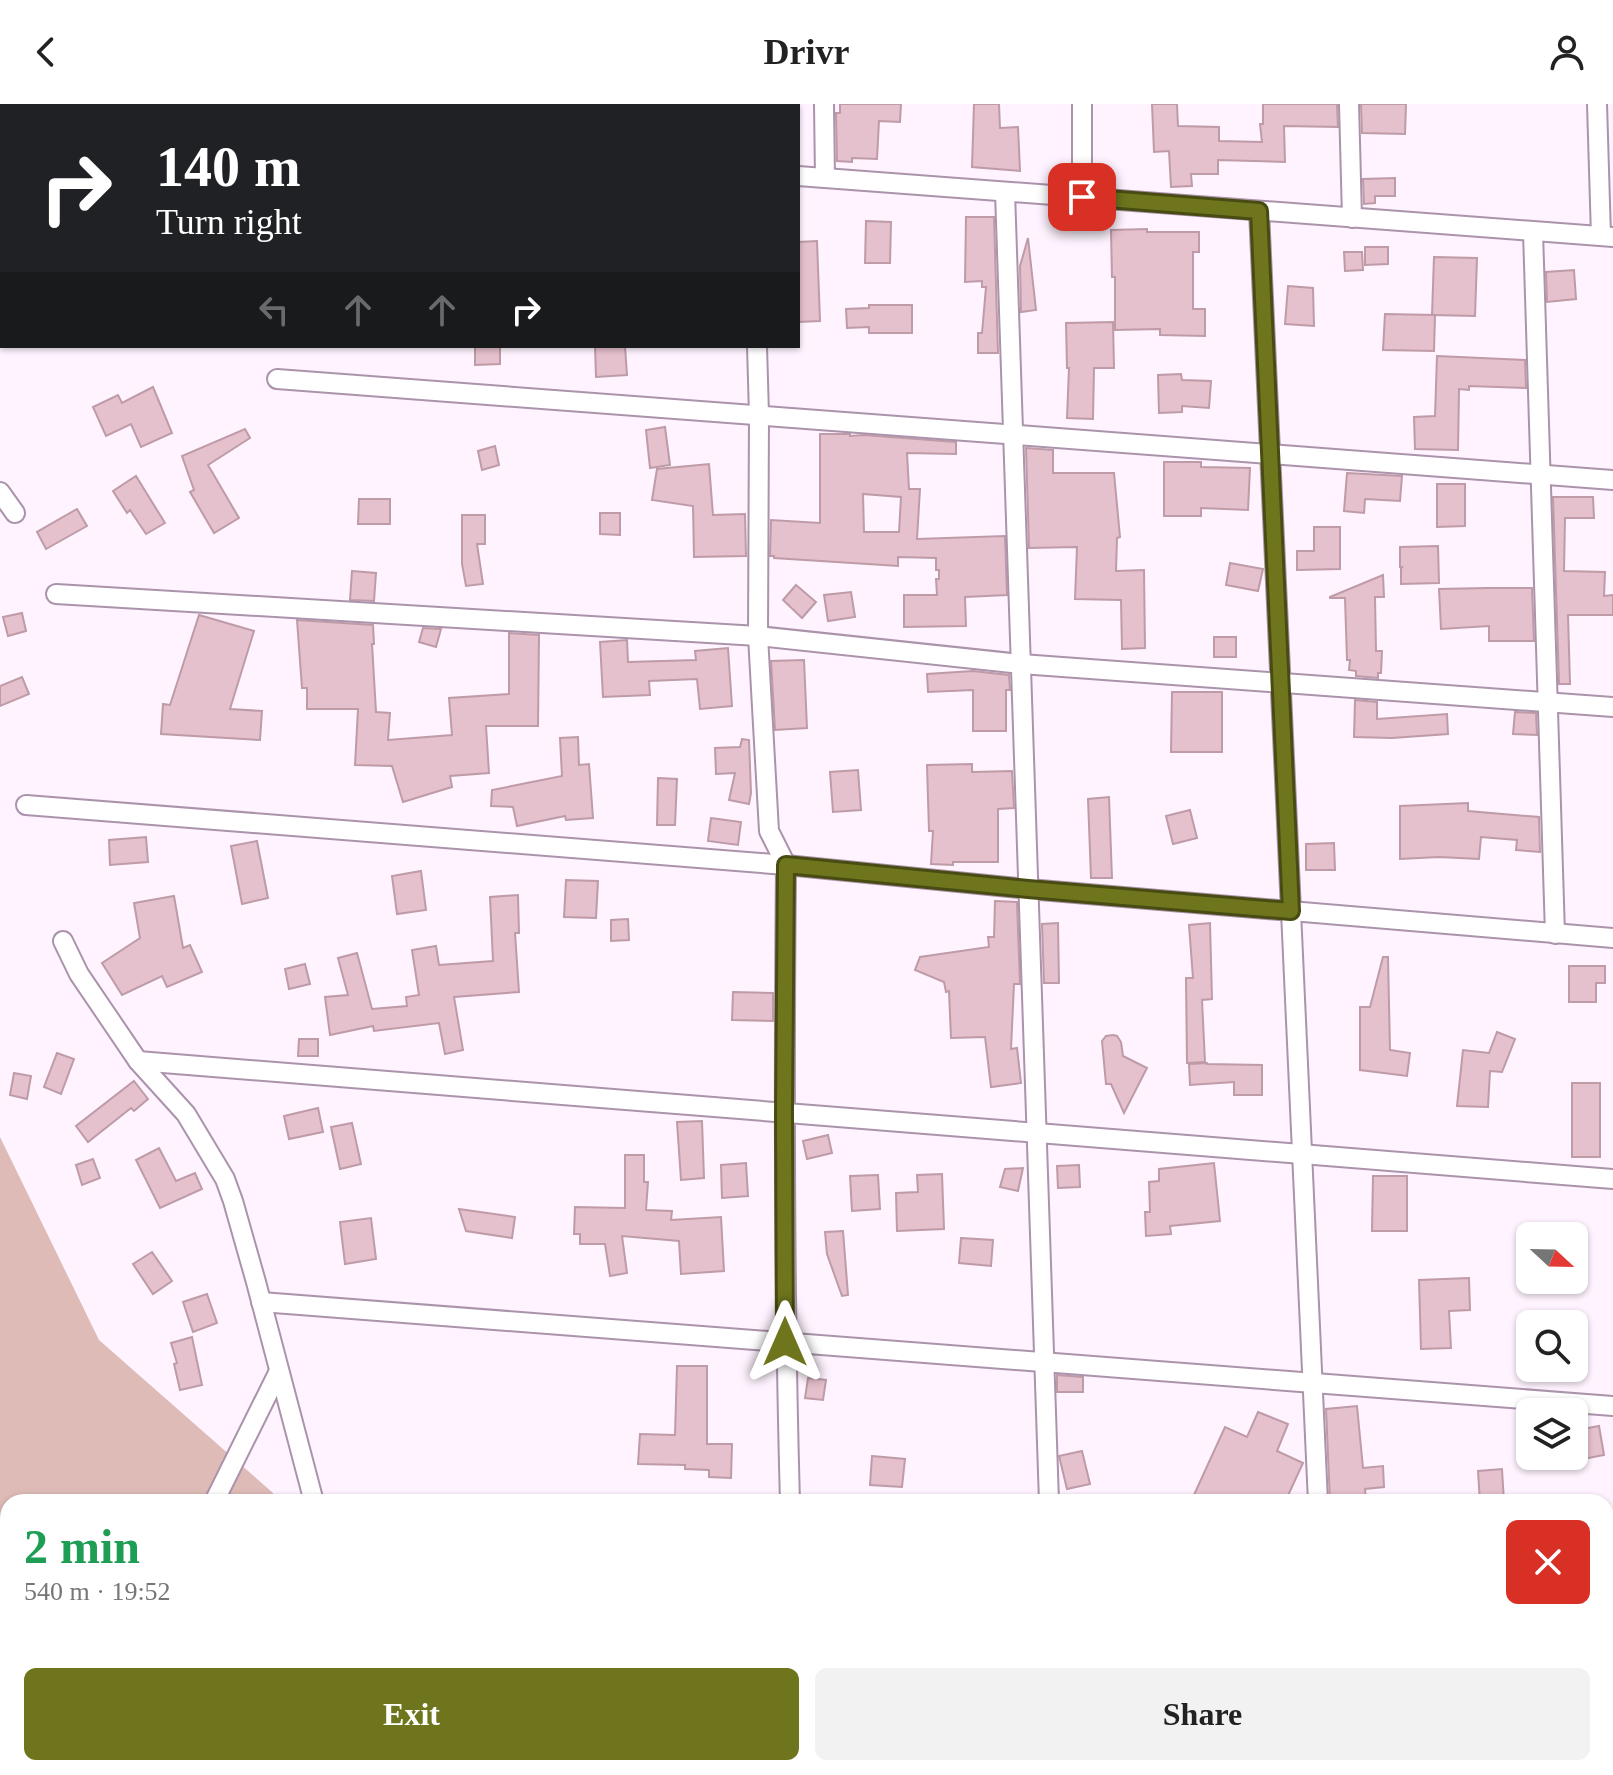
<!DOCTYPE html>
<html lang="en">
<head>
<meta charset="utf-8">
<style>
	body { margin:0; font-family:Georgia,serif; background:#f2f2f2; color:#222; height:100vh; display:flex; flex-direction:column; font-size:30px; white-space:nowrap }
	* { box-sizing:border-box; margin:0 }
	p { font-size:26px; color:#767676 }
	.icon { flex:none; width:44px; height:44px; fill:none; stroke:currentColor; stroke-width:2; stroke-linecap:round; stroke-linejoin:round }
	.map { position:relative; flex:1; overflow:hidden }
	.sheet { position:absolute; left:0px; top:1390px; width:1614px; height:282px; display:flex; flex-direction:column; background:#fff; border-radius:24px 24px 0 0; box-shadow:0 2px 6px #0004 }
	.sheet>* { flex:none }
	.banner { position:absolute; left:0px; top:0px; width:800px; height:244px; box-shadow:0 2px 6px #0004; background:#202124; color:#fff; overflow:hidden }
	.needle { width:52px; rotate:112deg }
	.buttons { position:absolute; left:1516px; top:1118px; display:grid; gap:16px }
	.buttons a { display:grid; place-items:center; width:72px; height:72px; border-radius:12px; background:#fff; box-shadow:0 2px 6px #0004; font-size:40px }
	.pin { position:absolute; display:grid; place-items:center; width:68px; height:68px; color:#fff; margin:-34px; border-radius:16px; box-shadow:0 4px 12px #0006 }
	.me { position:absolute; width:88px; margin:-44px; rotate:0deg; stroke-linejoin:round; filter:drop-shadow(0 0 6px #0008) }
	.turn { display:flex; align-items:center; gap:28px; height:168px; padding:0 24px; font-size:36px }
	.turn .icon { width:104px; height:104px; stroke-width:2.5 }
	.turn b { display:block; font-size:56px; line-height:68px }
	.lanes { display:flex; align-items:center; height:76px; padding:0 24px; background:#0003; justify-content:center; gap:40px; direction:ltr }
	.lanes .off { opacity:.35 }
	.round { display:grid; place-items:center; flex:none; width:84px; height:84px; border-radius:12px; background:#f2f2f2 }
	.head { display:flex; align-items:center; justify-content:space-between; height:136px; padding:0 24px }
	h1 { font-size:48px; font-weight:700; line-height:60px; color:#1e9e55 }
	.cta { display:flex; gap:16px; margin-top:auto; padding:16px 24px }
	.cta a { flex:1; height:92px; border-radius:12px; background:#6f751d; color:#fff; font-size:32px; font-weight:700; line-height:92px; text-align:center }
	.cta a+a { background:#f2f2f2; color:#222 }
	header { display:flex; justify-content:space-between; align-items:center; height:104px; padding:0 24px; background:#fff; font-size:36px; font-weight:700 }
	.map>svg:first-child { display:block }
	.green { fill:#debbb7 }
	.building { fill:#e5c0cd; stroke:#be9ba7; stroke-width:2; fill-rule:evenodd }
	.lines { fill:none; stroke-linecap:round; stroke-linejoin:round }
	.street-casing { stroke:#ab93ab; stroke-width:22 }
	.street { stroke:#fff; stroke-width:18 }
	.route-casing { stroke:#484c13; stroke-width:20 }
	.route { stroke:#6f751d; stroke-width:14 }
</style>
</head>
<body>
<header><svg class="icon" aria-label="back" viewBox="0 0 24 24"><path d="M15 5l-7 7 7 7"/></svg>Drivr<svg class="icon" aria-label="person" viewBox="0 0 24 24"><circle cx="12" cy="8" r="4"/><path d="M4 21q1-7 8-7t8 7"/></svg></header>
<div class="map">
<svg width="1613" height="1671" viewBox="0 0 1613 1671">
	<rect width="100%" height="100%" fill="#fef3fe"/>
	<polygon class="green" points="0,1033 99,1236 273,1389 276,1398 8,1398 8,1664 322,1664 316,1671 0,1671"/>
	<g class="building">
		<polygon points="840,0 901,0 900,18 879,17 877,55 852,54 852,58 837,57 836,9 840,9"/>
		<polygon points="974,0 999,0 1000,24 1018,23 1020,67 972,63"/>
		<polygon points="1152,0 1177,0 1178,22 1219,23 1219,37 1262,38 1260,20 1263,20 1263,0 1337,0 1338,23 1284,22 1285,58 1218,56 1218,70 1191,70 1192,82 1171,83 1169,47 1154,48"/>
		<polygon points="1361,0 1406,0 1405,30 1362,29"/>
		<polygon points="1395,74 1395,92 1375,92 1375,99 1364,100 1363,75"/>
		<polygon points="966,113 994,113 998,249 978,249 978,229 982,229 986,183 982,183 982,177 965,178"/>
		<polygon points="866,117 891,118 890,159 865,159"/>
		<polygon points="1147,125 1147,128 1199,128 1199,148 1193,148 1193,205 1205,205 1205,232 1160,231 1160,225 1115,226 1115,173 1112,173 1111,126"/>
		<polygon points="1028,134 1036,206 1021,208 1020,162"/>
		<polygon points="817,137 820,217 798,218 798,138"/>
		<polygon points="1365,143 1388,143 1388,160 1365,161"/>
		<polygon points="1344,148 1362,148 1363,166 1345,167"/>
		<polygon points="1434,153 1477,154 1475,212 1432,211"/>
		<polygon points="1574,166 1576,195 1547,198 1546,168"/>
		<polygon points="1288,182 1313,184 1314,222 1285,220"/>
		<polygon points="869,201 912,201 912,229 869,229 869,223 847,224 846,205 869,204"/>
		<polygon points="1385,210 1435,211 1434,247 1383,246"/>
		<polygon points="1113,218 1114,264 1094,264 1093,315 1067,314 1069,264 1067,264 1066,219"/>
		<polygon points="475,242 500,242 500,260 475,261"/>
		<polygon points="595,242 625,242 627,271 596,273"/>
		<polygon points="1437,252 1525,256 1526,284 1469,282 1469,286 1459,285 1458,346 1415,345 1414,313 1435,312"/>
		<polygon points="1181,270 1182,276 1211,277 1209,304 1182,302 1182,308 1159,309 1158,271"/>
		<polygon points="153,283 172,329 141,343 131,320 106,332 93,303 118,291 122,299"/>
		<polygon points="665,323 670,361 650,364 646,326"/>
		<polygon points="245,325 250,334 208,361 239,414 214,429 190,388 194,386 182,352"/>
		<path d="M820 330H850V332L864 331 956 338V350L907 349 909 385H920L917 435 1005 432 1007 491 965 493 966 522 904 523V491H937L936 475H939V466H936V454L898 453V462L774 454V452H770L771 416 820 419ZM863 390 901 393 899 428H864Z"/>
		<polygon points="495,342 499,361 482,366 478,347"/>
		<polygon points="1026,344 1053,346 1053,369 1114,369 1120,433 1117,434 1116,467 1144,466 1145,544 1122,545 1121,496 1075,495 1077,443 1029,444"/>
		<polygon points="1164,358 1201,358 1201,363 1250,364 1248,406 1201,404 1201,412 1164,412"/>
		<polygon points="709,360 713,411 745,410 746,452 694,453 693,402 652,396 657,365"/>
		<polygon points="1347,369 1402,372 1400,397 1365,395 1364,409 1344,407"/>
		<polygon points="136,372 165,419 146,430 130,406 127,409 113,387"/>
		<polygon points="1437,380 1465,380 1465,422 1437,423"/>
		<polygon points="1553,393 1593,393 1594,414 1565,414 1564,467 1605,468 1604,492 1613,491 1613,511 1568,511 1570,580 1559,580"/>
		<polygon points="359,395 390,395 390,420 358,420"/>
		<polygon points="77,405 87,422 46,445 37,428"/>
		<polygon points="600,409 620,409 620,431 600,430"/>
		<polygon points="462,411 485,411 485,440 477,440 483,480 466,482 462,460"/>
		<polygon points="1314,423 1340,423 1340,465 1297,466 1297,447 1314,447"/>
		<polygon points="1438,442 1439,479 1401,480 1401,464 1403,463 1400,463 1400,443"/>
		<polygon points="1230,459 1263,465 1258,487 1226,481"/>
		<polygon points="352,467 376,469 374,497 350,496"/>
		<polygon points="1383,471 1384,493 1375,493 1376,547 1382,547 1381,569 1378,569 1378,574 1356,572 1356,567 1349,566 1350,556 1347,556 1345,494 1330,494 1330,493"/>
		<polygon points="796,481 816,498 802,514 783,496"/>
		<polygon points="1487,484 1532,484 1534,537 1489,537 1489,522 1441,525 1439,485"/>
		<polygon points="851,488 855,513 828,517 824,491"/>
		<polygon points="22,509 26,527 8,532 3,513"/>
		<polygon points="199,511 254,527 230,605 262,607 260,636 161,630 163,600 170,601"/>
		<polygon points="297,516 373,521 374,540 372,540 376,608 390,609 388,636 452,631 449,594 509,590 509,529 539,531 538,622 486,622 489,669 450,672 452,683 403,698 392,662 355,661 358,605 307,605 307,584 302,584"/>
		<polygon points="423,524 441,525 436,543 419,538"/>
		<rect x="1214" y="533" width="22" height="20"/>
		<polygon points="627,536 628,558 696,556 695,547 728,544 732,602 700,605 697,575 649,577 650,591 603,593 600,538"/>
		<polygon points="804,556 807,624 775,626 771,557"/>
		<polygon points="973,567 1009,571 1010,586 1006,586 1006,627 973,627 973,586 928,588 927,570"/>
		<polygon points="22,573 29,590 0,602 0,582"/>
		<polygon points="1172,588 1222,588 1222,648 1171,648"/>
		<polygon points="1355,596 1377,598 1377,615 1447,610 1448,630 1392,634 1354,633"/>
		<polygon points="1515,608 1536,609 1537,631 1513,630"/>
		<polygon points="578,633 579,661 589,660 593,714 566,716 565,712 517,722 513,703 491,702 492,686 562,672 560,634"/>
		<polygon points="742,635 749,636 751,689 749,700 729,696 735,669 716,670 715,644 740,643"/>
		<polygon points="972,660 972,668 1012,667 1014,704 998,705 998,758 953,758 953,761 931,760 933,727 929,727 927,661"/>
		<polygon points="858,666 861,706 833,708 830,668"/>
		<polygon points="658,674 677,675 675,721 657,721"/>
		<polygon points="1109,693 1112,774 1091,774 1088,695"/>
		<polygon points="1468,699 1468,707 1539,713 1540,748 1516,746 1517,736 1481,733 1479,755 1439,753 1400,755 1400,702"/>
		<polygon points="1190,706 1197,734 1173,740 1166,712"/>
		<polygon points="711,714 741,718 738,741 708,737"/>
		<polygon points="146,733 148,758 110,761 109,736"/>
		<polygon points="257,737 268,794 242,800 231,742"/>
		<polygon points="1334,739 1335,766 1306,766 1306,740"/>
		<polygon points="421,767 426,806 397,810 392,772"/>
		<polygon points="566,776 598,777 596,814 564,813"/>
		<polygon points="518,791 519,829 515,829 519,888 454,893 463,946 445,950 439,919 374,927 373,922 330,931 325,893 348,891 338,854 357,849 372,905 407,902 406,893 419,891 412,846 436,842 439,861 493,857 490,793"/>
		<polygon points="174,792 183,844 190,841 202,868 167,883 162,872 122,891 102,859 140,834 134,799"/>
		<polygon points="995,797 1017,798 1020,880 1014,880 1011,945 1017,944 1021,979 991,983 985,933 951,934 949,887 946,888 944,878 915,866 920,853 989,843 988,833 994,833"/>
		<polygon points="628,815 629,836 611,837 611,816"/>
		<polygon points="1058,819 1059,879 1044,879 1042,820"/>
		<polygon points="1210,819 1212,895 1202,896 1205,958 1187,959 1186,874 1193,874 1189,821"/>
		<polygon points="1383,853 1388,853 1390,946 1410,949 1407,972 1360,966 1360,903 1370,903"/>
		<polygon points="305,860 310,880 289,885 285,865"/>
		<polygon points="1569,862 1605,862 1605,879 1596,879 1596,898 1569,898"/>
		<polygon points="733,888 773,889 773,917 732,916"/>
		<polygon points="1497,928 1515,935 1502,968 1490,967 1488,1003 1457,1002 1463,946 1489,949"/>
		<polygon points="1113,931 1117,932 1121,938 1123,952 1147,964 1124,1009 1111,980 1106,980 1102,937 1106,932"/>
		<polygon points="299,935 318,935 318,952 298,952"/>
		<polygon points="57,949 74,955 61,990 44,983"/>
		<polygon points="1207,959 1207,960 1262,961 1262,991 1234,991 1234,978 1190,981 1189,960"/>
		<polygon points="14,969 31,972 27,995 10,991"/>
		<polygon points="134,977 148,995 134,1007 131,1004 88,1038 76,1022"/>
		<rect x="1572" y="979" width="28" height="74"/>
		<polygon points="318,1004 323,1028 289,1035 284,1012"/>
		<polygon points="702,1017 704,1074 681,1076 677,1018"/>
		<polygon points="352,1019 361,1060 340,1065 331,1023"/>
		<polygon points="828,1031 832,1049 807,1055 803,1037"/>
		<polygon points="159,1044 176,1077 195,1069 202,1085 160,1104 136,1056"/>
		<polygon points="625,1051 644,1051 644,1078 648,1078 646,1106 672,1107 671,1116 721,1113 724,1167 681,1170 679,1137 622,1132 627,1169 610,1172 605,1140 580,1140 580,1130 574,1130 575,1103 625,1104"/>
		<polygon points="93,1055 100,1074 82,1081 76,1061"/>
		<polygon points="746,1059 748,1092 722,1094 721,1061"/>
		<polygon points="1214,1059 1220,1117 1170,1122 1171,1130 1146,1132 1145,1108 1150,1108 1149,1078 1159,1077 1159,1065"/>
		<polygon points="1079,1061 1080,1083 1058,1084 1057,1062"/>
		<polygon points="1023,1064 1018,1087 1000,1083 1005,1065"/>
		<polygon points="942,1070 944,1125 897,1127 896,1089 918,1088 917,1071"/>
		<polygon points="878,1071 880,1105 852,1107 850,1072"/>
		<polygon points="1373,1072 1407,1072 1407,1127 1372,1127"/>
		<polygon points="459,1105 515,1113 512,1134 466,1127"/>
		<polygon points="371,1114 376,1155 345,1160 340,1118"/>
		<polygon points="843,1127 848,1191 842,1192 827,1150 825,1128"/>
		<polygon points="961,1134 993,1136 991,1162 959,1159"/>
		<polygon points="152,1148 172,1177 153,1190 133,1160"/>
		<polygon points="1469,1174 1470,1206 1449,1207 1451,1244 1421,1245 1419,1176"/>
		<polygon points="207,1190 217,1219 193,1228 183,1198"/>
		<polygon points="192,1233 202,1281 180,1286 174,1260 177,1259 171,1239"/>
		<polygon points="677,1262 707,1262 707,1340 732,1340 731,1374 709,1373 709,1366 685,1365 685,1361 638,1360 640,1330 675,1331"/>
		<polygon points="1057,1271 1083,1273 1083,1288 1057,1288"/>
		<polygon points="808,1274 826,1276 823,1296 805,1294"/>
		<polygon points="1357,1302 1363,1364 1383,1362 1384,1383 1365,1385 1366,1398 1330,1398 1326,1305"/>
		<polygon points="1258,1308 1288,1320 1277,1347 1303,1359 1285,1398 1205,1398 1193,1393 1225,1323 1247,1333"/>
		<polygon points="1599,1322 1604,1351 1583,1355 1577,1326"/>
		<polygon points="1082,1347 1090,1380 1067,1385 1059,1352"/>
		<polygon points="872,1352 905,1355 902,1383 870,1381"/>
		<polygon points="1502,1365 1504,1398 1480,1398 1478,1367"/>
	</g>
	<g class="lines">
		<defs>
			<g id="street">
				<polyline points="824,0 825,74"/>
				<polyline points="1349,0 1352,114"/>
				<polyline points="1597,0 1601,132"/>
				<polyline points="798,72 1613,133"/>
				<polyline points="1005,88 1049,1398"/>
				<polyline points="1082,93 1082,0"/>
				<polyline points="1259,107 1318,1398"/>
				<polyline points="1533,128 1555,830"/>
				<polyline points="0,134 2,133"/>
				<path d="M757 242 759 311 758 532 769 727 786 761C784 973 784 1185 790 1398"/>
				<polyline points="277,275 1613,376"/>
				<polyline points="0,388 15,409"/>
				<polyline points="56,490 758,532 1021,560 1613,603"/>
				<polyline points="26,701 786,761 1028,785 1613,834"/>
				<polyline points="63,837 79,870 138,957 186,1010 225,1075 233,1097 256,1178 314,1398"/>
				<polyline points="138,957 1613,1075"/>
				<polyline points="261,1198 1613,1302"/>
				<polyline points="214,1398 279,1267"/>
				<polyline points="0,1497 8,1505"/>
				<polyline points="1606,1527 1613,1528"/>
				<polyline points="152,1664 158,1671"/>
				<polyline points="379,1664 381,1671"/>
				<polyline points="806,1664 806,1671"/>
				<polyline points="1058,1664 1059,1671"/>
				<polyline points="1327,1664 1327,1671"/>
				<polyline points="53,1671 57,1664"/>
			</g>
		</defs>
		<use href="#street" class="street-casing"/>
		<use href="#street" class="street"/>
	</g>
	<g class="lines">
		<defs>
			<polyline id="route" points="785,1238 784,1009 786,761 1028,785 1291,807 1259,107 1082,93"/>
		</defs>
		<use href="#route" class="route-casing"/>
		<use href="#route" class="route"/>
	</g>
</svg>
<div class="buttons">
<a><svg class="needle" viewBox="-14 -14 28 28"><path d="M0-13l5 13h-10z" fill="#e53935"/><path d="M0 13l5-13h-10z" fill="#767676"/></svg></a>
<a><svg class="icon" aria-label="search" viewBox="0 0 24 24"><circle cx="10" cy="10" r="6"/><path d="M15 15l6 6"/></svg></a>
<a><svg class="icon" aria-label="layers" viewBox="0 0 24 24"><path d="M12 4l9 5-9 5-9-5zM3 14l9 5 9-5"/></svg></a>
</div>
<div class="pin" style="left:1082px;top:93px;background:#d93025"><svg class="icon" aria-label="arrive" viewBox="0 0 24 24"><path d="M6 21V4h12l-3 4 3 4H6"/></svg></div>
<svg class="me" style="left:785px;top:1238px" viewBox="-20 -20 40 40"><path d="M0-17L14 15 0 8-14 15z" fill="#6f751d" stroke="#fff" stroke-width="4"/></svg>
<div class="banner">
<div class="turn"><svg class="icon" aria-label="right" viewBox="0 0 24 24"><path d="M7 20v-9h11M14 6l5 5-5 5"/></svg><div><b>140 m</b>Turn right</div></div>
<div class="lanes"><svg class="icon off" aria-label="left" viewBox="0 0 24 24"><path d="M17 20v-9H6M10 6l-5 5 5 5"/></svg><svg class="icon off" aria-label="ahead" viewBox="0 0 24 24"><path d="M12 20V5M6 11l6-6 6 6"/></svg><svg class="icon off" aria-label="ahead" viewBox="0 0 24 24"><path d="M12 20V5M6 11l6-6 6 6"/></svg><svg class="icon" aria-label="right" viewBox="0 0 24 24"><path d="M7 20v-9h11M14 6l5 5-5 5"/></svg></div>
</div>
<section class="sheet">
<div class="head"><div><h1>2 min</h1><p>540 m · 19:52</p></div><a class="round" style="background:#d93025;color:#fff"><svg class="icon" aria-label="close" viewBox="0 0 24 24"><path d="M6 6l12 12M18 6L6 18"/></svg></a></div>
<div class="cta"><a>Exit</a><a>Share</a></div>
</section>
</div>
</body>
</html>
